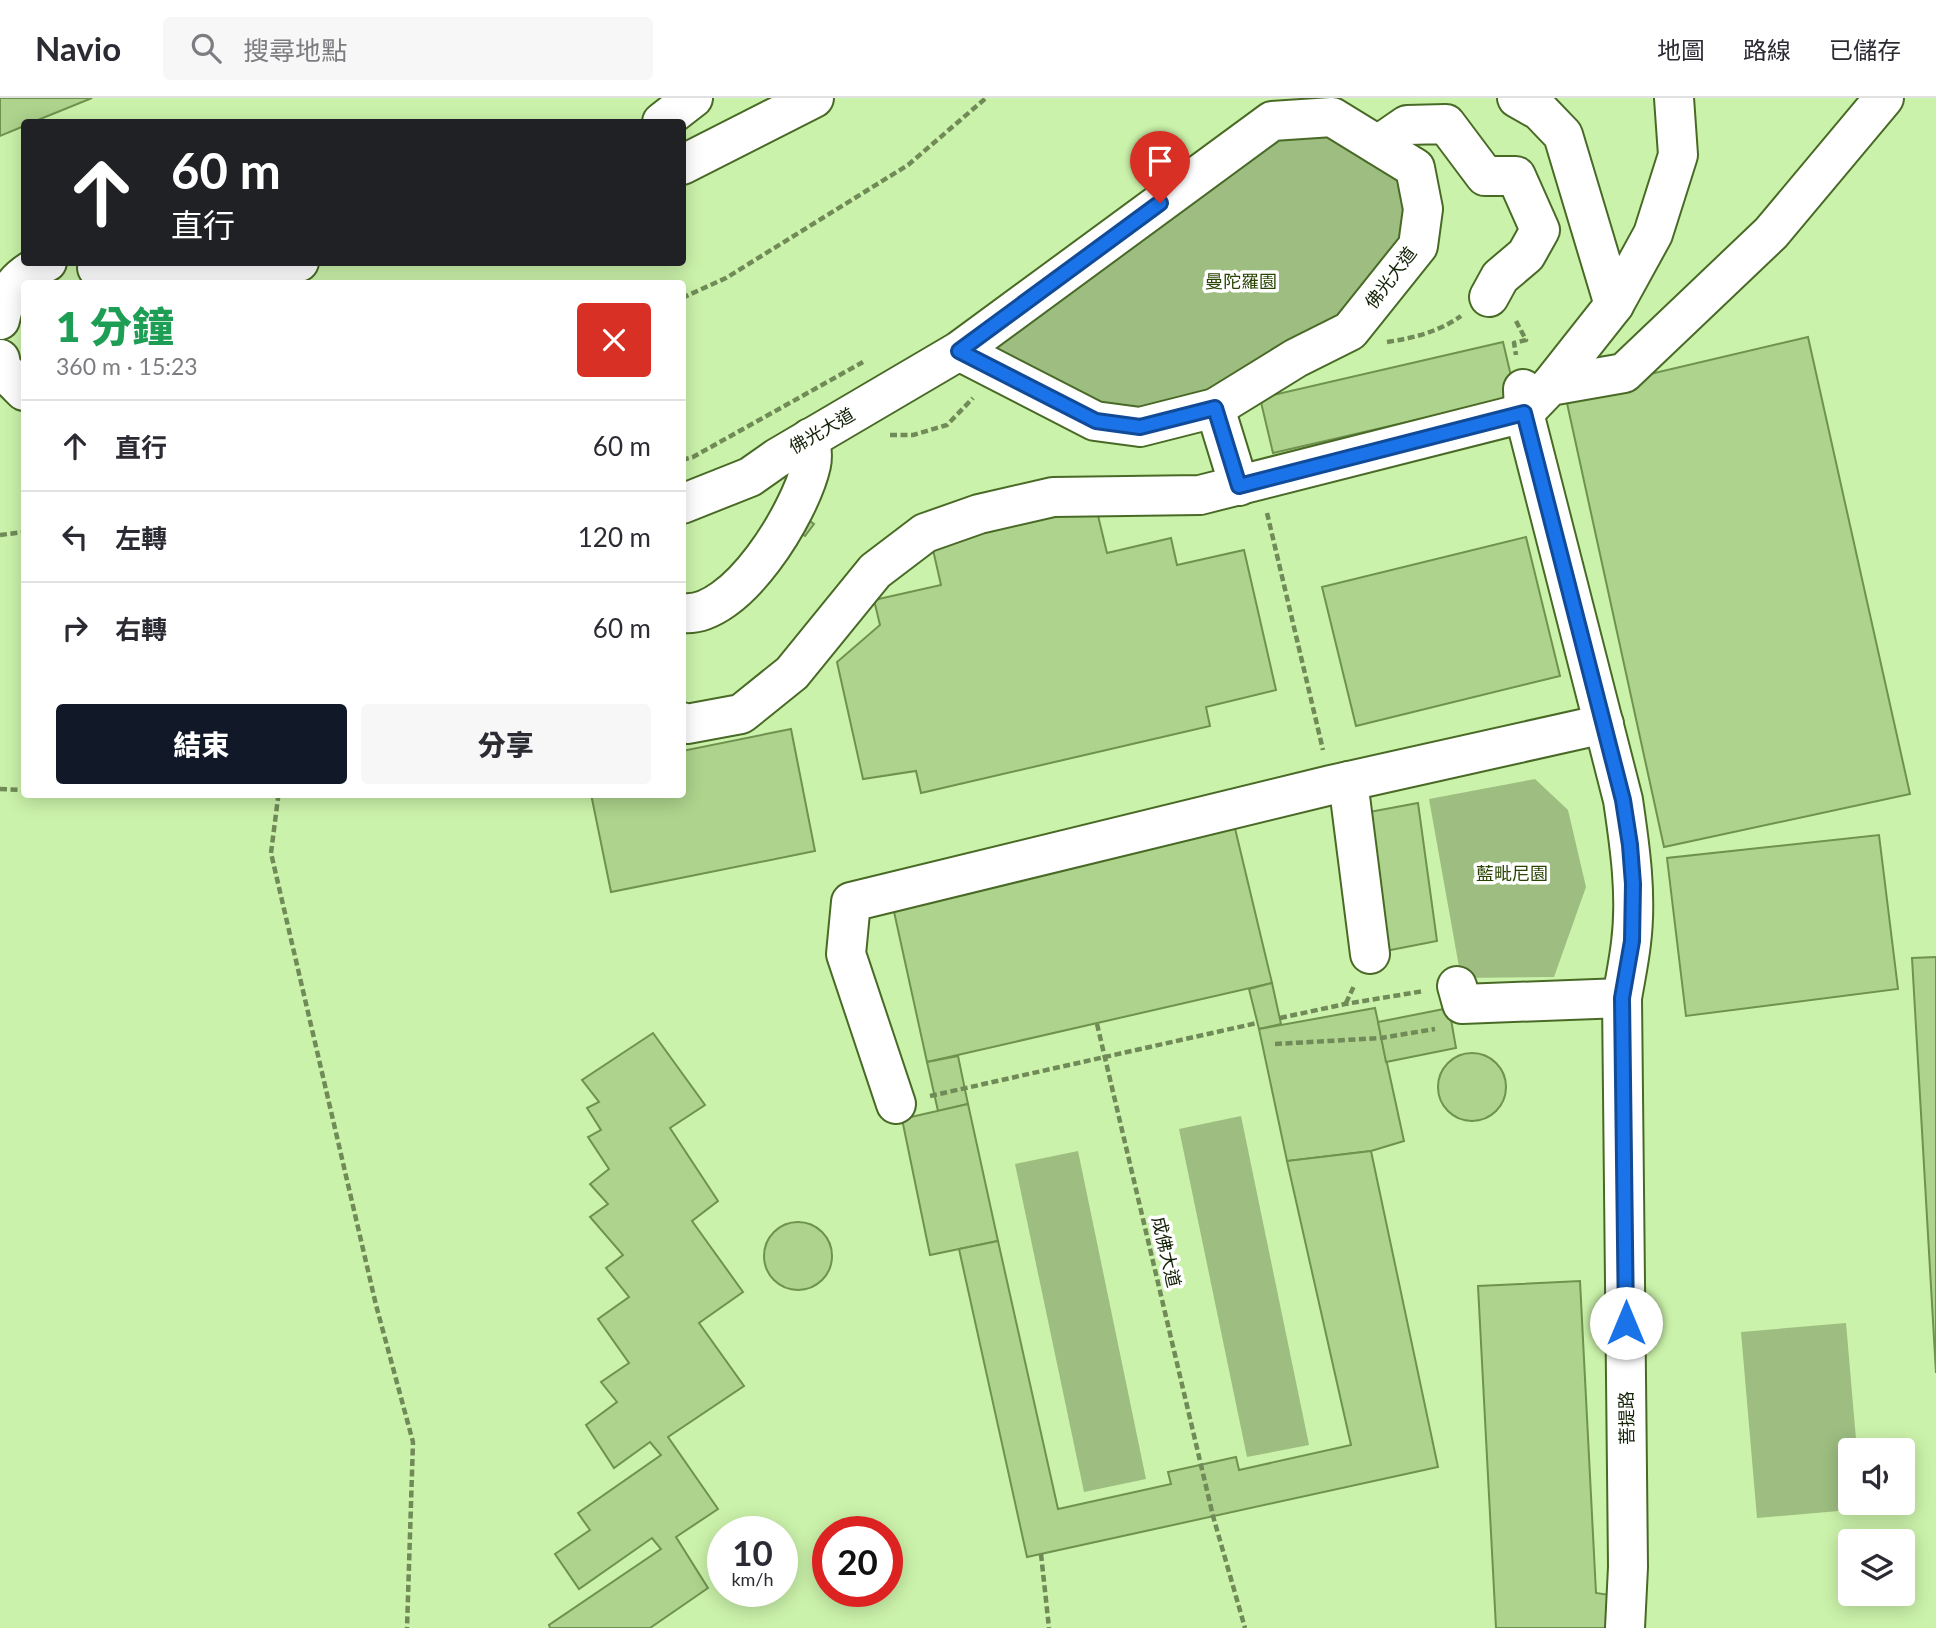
<!DOCTYPE html>
<html lang="zh-TW">
<head>
<meta charset="utf-8">
<style>
	body { margin:0; font-family:Lato,"Noto Sans TC",sans-serif; background:#f7f7f7; color:#2b2b33; height:100vh; display:flex; flex-direction:column; font-size:26px; white-space:nowrap }
	* { box-sizing:border-box; margin:0 }
	p { font-size:23px; color:#7c7c81 }
	.icon { flex:none; width:38px; height:38px; fill:none; stroke:currentColor; stroke-width:2; stroke-linecap:round; stroke-linejoin:round }
	.map { position:relative; flex:1; overflow:hidden }
	.sheet { position:absolute; left:21px; top:182px; width:665px; height:518px; display:flex; flex-direction:column; background:#fff; border-radius:7px; box-shadow:0 4px 18px #0003 }
	.sheet>* { flex:none }
	.banner { position:absolute; left:21px; top:21px; width:665px; height:147px; border-radius:7px; box-shadow:0 4px 18px #0003; background:#202124; color:#fff; overflow:hidden }
	.buttons { position:absolute; left:1838px; top:1340px; display:grid; gap:14px }
	.buttons a { display:grid; place-items:center; width:77px; height:77px; border-radius:7px; background:#fff; box-shadow:0 4px 18px #0003; font-size:35px }
	.speed { position:absolute; left:707px; top:1418px; display:flex; gap:14px; font-size:35px; font-weight:700; text-align:center }
	.speed>* { display:grid; place-content:center; width:91px; height:91px; border-radius:50%; background:#fff; box-shadow:0 4px 18px #0003; line-height:1 }
	.speed small { font-size:18px; font-weight:400 }
	.speed .limit { border:10px solid #d22; background:#fff; color:#111 }
	.pin { position:absolute; display:grid; place-items:center; width:60px; height:60px; color:#fff; margin:-72px -30px; border-radius:50% 50% 50% 0; rotate:-45deg; box-shadow:0 0 7px #0007 }
	.pin .icon { rotate:45deg }
	.me { position:absolute; width:77px; margin:-38px; rotate:0deg; stroke-linejoin:round; filter:drop-shadow(0 0 5px #0008) }
	.turn { display:flex; align-items:center; gap:24px; height:147px; padding:0 35px; font-size:32px }
	.turn .icon { width:91px; height:91px; stroke-width:2.5 }
	.turn b { display:block; font-size:49px; line-height:60px }
	.round { display:grid; place-items:center; flex:none; width:74px; height:74px; border-radius:7px; background:#f7f7f7 }
	.overview { display:flex; align-items:center; justify-content:space-between; height:119px; padding:0 35px }
	h1 { font-size:42px; font-weight:800; line-height:52px; color:#1e9e55 }
	.button { display:flex; gap:14px; margin-top:auto; padding:14px 35px }
	.button a { flex:1; height:80px; border-radius:7px; background:#111827; color:#fff; font-size:28px; font-weight:800; line-height:80px; text-align:center }
	.button a+a { background:#f7f7f7; color:#2b2b33 }
	ul { padding:0; list-style:none }
	li { display:flex; align-items:center; gap:21px; height:91px; padding:0 35px; border-top:2px solid #e1e1e2 }
	li div { flex:1 }
	li b { display:block; font-size:26px }
	li em { font-style:normal }
	header { display:flex; align-items:center; gap:42px; box-sizing:border-box; height:98px; padding:0 35px; background:#fff; border-bottom:2px solid #e1e1e2 }
	header strong { font-size:33px }
	nav { display:flex; gap:38px; margin-inline-start:auto; font-size:24px }
	.search { width:490px; height:63px; background:#f7f7f7; display:flex; align-items:center; gap:18px; box-sizing:border-box; padding:0 24px; border-radius:7px; color:#7c7c81; font-size:26px }
	.map>svg:first-child { display:block }
	.green { fill:#9dbd81 }
	.building { fill:#add38c; stroke:#6f924f; stroke-width:2 }
	.lines { fill:none; stroke-linecap:round; stroke-linejoin:round }
	.minor-casing { stroke:#496a26; stroke-width:42 }
	.path { stroke:#708a58; stroke-width:4.5; stroke-dasharray:7 3.5; stroke-linecap:butt }
	.minor { stroke:#fff; stroke-width:38 }
	.route-casing { stroke:#114b97; stroke-width:18 }
	.route { stroke:#1a73e8; stroke-width:12 }
	.labels { text-anchor:middle; stroke-width:7; stroke-linejoin:round; paint-order:stroke }
	.street-label { font-size:18px; fill:#122005; stroke:#fff }
	.park-label { font-size:18px; fill:#284400; stroke:#fff }
</style>
</head>
<body>
<header>
<strong>Navio</strong>
<div class="search"><svg class="icon" aria-label="search" viewBox="0 0 24 24"><circle cx="10" cy="10" r="6"/><path d="M15 15l6 6"/></svg>搜尋地點</div>
<nav><a>地圖</a><a>路線</a><a>已儲存</a></nav>
</header>
<div class="map">
<svg width="1936" height="1530" viewBox="0 0 1936 1530">
	<rect width="100%" height="100%" fill="#cbf2aa"/>
	<g class="green">
		<polygon points="1330,25 1409,73 1414,145 1306,267 1099,334 969,252 1278,28"/>
		<polygon points="1535,681 1568,712 1586,789 1554,879 1461,880 1429,701"/>
		<polygon points="1241,1018 1309,1347 1247,1359 1179,1031"/>
		<polygon points="1078,1053 1146,1381 1084,1394 1015,1066"/>
		<polygon points="1846,1225 1857,1353 1850,1353 1850,1405 1861,1405 1862,1411 1757,1420 1741,1234"/>
	</g>
	<g class="building">
		<polygon points="0,0 92,0 33,24 24,24 24,28 0,38"/>
		<polygon points="1808,239 1910,696 1664,749 1565,296"/>
		<polygon points="1503,244 1516,299 1273,355 1260,300"/>
		<polygon points="1095,405 1107,455 1171,440 1177,467 1244,452 1276,592 1206,609 1210,628 921,695 916,673 863,681 837,564 880,527 874,502 941,487 931,443"/>
		<polygon points="807,421 814,426 805,438 798,434"/>
		<polygon points="1526,439 1560,578 1356,628 1322,489"/>
		<polygon points="791,631 815,753 611,794 591,696 682,696 682,653"/>
		<polygon points="1418,705 1437,843 1370,856 1353,717"/>
		<polygon points="1233,722 1272,885 927,964 891,800"/>
		<polygon points="1879,737 1898,891 1686,918 1667,760"/>
		<polygon points="1936,859 1936,1275 1912,860"/>
		<polygon points="1272,885 1281,926 1259,931 1249,891"/>
		<polygon points="1375,910 1404,1043 1371,1053 1287,1063 1259,931"/>
		<polygon points="1449,910 1456,950 1386,964 1378,924"/>
		<polygon points="653,935 705,1007 670,1030 718,1103 692,1123 743,1194 699,1225 744,1288 668,1339 718,1411 676,1439 708,1490 650,1530 550,1530 549,1527 661,1451 652,1440 579,1491 555,1456 590,1432 578,1415 661,1357 650,1344 614,1370 586,1327 617,1304 601,1284 629,1265 598,1221 629,1199 606,1170 623,1157 590,1119 608,1106 590,1086 609,1071 588,1039 601,1032 587,1010 599,1004 582,982"/>
		<circle cx="1472" cy="989" r="34"/>
		<polygon points="958,958 968,1006 938,1013 927,964"/>
		<polygon points="968,1006 998,1143 930,1157 902,1021"/>
		<polygon points="1371,1053 1438,1369 1027,1459 959,1151 998,1143 1058,1411 1171,1386 1168,1374 1236,1359 1239,1372 1351,1347 1287,1063"/>
		<circle cx="798" cy="1158" r="34"/>
		<polygon points="1580,1183 1596,1495 1610,1497 1612,1530 1496,1530 1478,1188"/>
	</g>
	<g class="lines">
		<defs>
			<g id="minor">
				<polyline points="1517,0 1540,13 1563,37 1614,207 1550,288"/>
				<polyline points="662,24 693,0"/>
				<polyline points="1378,47 1407,27 1446,26 1485,78 1516,78 1540,132 1526,157 1500,179 1489,199"/>
				<polyline points="682,67 814,0"/>
				<polyline points="97,170 269,167 299,164"/>
				<polyline points="1614,207 1653,136 1678,57 1674,0"/>
				<path d="M0 222C6 192 18 177 47 164"/>
				<polyline points="0,261 2,271 24,293"/>
				<path d="M1523 291 1524 315 1623 702C1630 749 1637 798 1631 845 1629 863 1625 882 1622 900L1628 1469 1625 1530"/>
				<polyline points="1215,310 1239,388"/>
				<polyline points="682,406 750,379 777,360 959,253 1272,23 1332,19 1415,70 1423,111 1418,148 1350,233 1296,260 1215,310 1140,329 1095,323 959,253"/>
				<path d="M682 515C736 522 801 413 811 367 813 358 812 350 810 340"/>
				<polyline points="682,624 687,626 741,616 792,575 875,473 925,435 979,416 1053,399 1200,397 1524,315 1550,288 1624,275 1771,135 1884,0"/>
				<polyline points="1348,683 1370,856"/>
				<polyline points="1457,888 1462,906 1622,900"/>
				<polyline points="896,1006 846,856 851,804 1331,687 1604,626"/>
			</g>
		</defs>
		<use href="#minor" class="minor-casing"/>
		<g class="path">
			<polyline points="682,200 726,180 908,67 986,0"/>
			<polyline points="1516,223 1526,242 1514,245 1516,257"/>
			<path d="M1387 244C1414 240 1438 234 1461 218"/>
			<polyline points="890,337 913,337 947,327 973,300"/>
			<polyline points="682,362 693,359 863,264"/>
			<polyline points="1267,415 1323,652"/>
			<polyline points="0,437 24,434"/>
			<polyline points="0,691 24,692"/>
			<polyline points="277,696 278,700 271,755 376,1207 413,1344 407,1530"/>
			<polyline points="1346,905 1354,888"/>
			<polyline points="1280,920 1345,906 1424,893"/>
			<polyline points="1097,926 1213,1418 1245,1530"/>
			<polyline points="1275,946 1381,940 1435,931"/>
			<polyline points="930,998 1257,925"/>
			<polyline points="1041,1456 1049,1530"/>
		</g>
		<use href="#minor" class="minor"/>
	</g>
	<g class="lines">
		<defs>
			<polyline id="route" points="1160,105 959,253 1096,323 1140,329 1215,310 1239,388 1524,315 1623,702 1630,747 1633,786 1632,843 1622,900 1626,1225"/>
		</defs>
		<use href="#route" class="route-casing"/>
		<use href="#route" class="route"/>
	</g>
	<g class="labels">
		<g class="street-label">
			<text transform="translate(1391 180) rotate(-53)" y="6">佛光大道</text>
			<text transform="translate(822 333) rotate(-30)" y="6">佛光大道</text>
			<text transform="translate(1166 1154) rotate(77)" y="6">成佛大道</text>
			<text transform="translate(1627 1320) rotate(-91)" y="6">菩提路</text>
		</g>
		<g class="park-label">
			<text x="1241" y="190">曼陀羅園</text>
			<text x="1512" y="782">藍毗尼園</text>
		</g>
	</g>
</svg>
<div class="buttons">
<a><svg class="icon" aria-label="sound" viewBox="0 0 24 24"><path d="M4 9h4l5-4v14l-5-4H4zM17 9q2 3 0 6"/></svg></a>
<a><svg class="icon" aria-label="layers" viewBox="0 0 24 24"><path d="M12 4l9 5-9 5-9-5zM3 14l9 5 9-5"/></svg></a>
</div>
<div class="speed"><div>10<small>km/h</small></div><div class="limit">20</div></div>
<div class="pin" style="left:1160px;top:105px;background:#d93025"><svg class="icon" aria-label="arrive" viewBox="0 0 24 24"><path d="M6 21V4h12l-3 4 3 4H6"/></svg></div>
<svg class="me" style="left:1626px;top:1225px" viewBox="-20 -20 40 40"><circle r="19" fill="#fff"/><path d="M0-13L10 11 0 6-10 11z" fill="#1a73e8"/></svg>
<div class="banner">
<div class="turn"><svg class="icon" aria-label="ahead" viewBox="0 0 24 24"><path d="M12 20V5M6 11l6-6 6 6"/></svg><div><b>60 m</b>直行</div></div>
</div>
<section class="sheet">
<div class="overview"><div><h1>1 分鐘</h1><p>360 m · 15:23</p></div><a class="round" style="background:#d93025;color:#fff"><svg class="icon" aria-label="close" viewBox="0 0 24 24"><path d="M6 6l12 12M18 6L6 18"/></svg></a></div>
<ul>
<li><svg class="icon" aria-label="ahead" viewBox="0 0 24 24"><path d="M12 20V5M6 11l6-6 6 6"/></svg><div><b>直行</b></div><em>60 m</em></li>
<li><svg class="icon" aria-label="left" viewBox="0 0 24 24"><path d="M17 20v-9H6M10 6l-5 5 5 5"/></svg><div><b>左轉</b></div><em>120 m</em></li>
<li><svg class="icon" aria-label="right" viewBox="0 0 24 24"><path d="M7 20v-9h11M14 6l5 5-5 5"/></svg><div><b>右轉</b></div><em>60 m</em></li>
</ul>
<div class="button"><a>結束</a><a>分享</a></div>
</section>
</div>
</body>
</html>
